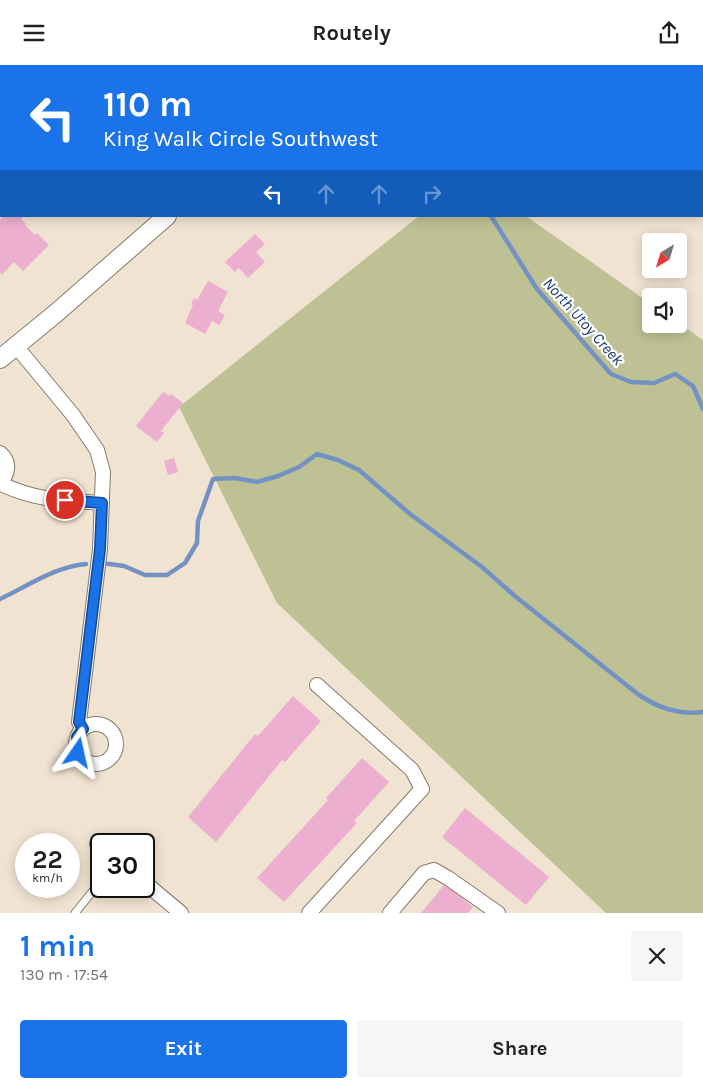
<!DOCTYPE html>
<html lang="en">
<head>
<meta charset="utf-8">
<style>
	body { margin:0; font-family:Karla,sans-serif; background:#f6f6f6; color:#202124; height:100vh; display:flex; flex-direction:column; font-size:19px; white-space:nowrap }
	* { box-sizing:border-box; margin:0 }
	p { font-size:16px; color:#757577 }
	.icon { flex:none; width:28px; height:28px; fill:none; stroke:currentColor; stroke-width:2; stroke-linecap:round; stroke-linejoin:round }
	.map { position:relative; height:848px; overflow:hidden }
	.panel { display:flex; flex-direction:column; background:#fff; flex:1 }
	.panel>* { flex:none }
	.hud { position:absolute; left:0px; top:0px; width:704px; height:152px; box-shadow:0 2px 12px #0003; background:#1a73e8; color:#fff; overflow:hidden }
	.needle { width:32px; rotate:218deg }
	.buttons { position:absolute; left:642px; top:168px; display:grid; gap:10px }
	.buttons a { display:grid; place-items:center; width:45px; height:45px; border-radius:5px; background:#fff; box-shadow:0 2px 12px #0003; font-size:25px }
	.speed { position:absolute; left:15px; top:768px; display:flex; gap:10px; font-size:25px; font-weight:700; text-align:center }
	.speed>* { display:grid; place-content:center; width:65px; height:65px; border-radius:50%; background:#fff; box-shadow:0 2px 12px #0003; line-height:1 }
	.speed small { font-size:12px; font-weight:400 }
	.speed .limit { border:2px solid #111; border-radius:8px; background:#fff; color:#111 }
	.pin { position:absolute; display:grid; place-items:center; width:42px; height:42px; color:#fff; margin:-21px; border:2px solid #fff; border-radius:50%; box-shadow:0 1px 5px #0007 }
	.me { position:absolute; width:55px; margin:-28px; rotate:11deg; stroke-linejoin:round; filter:drop-shadow(0 0 4px #0008) }
	.turn { display:flex; align-items:center; gap:18px; height:105px; padding:0 20px; font-size:22px }
	.turn .icon { width:65px; height:65px; stroke-width:2.5 }
	.turn b { display:block; font-size:35px; line-height:42px }
	.lanes { display:flex; align-items:center; height:48px; padding:0 20px; background:#0003; justify-content:center; gap:25px; direction:ltr }
	.lanes .off { opacity:.35 }
	.round { display:grid; place-items:center; flex:none; width:52px; height:52px; border-radius:5px; background:#f6f6f6 }
	.summary { display:flex; align-items:center; justify-content:space-between; height:85px; padding:0 20px }
	h1 { font-size:30px; font-weight:700; line-height:38px; color:#1a73e8 }
	.primary-button { display:flex; gap:10px; margin-top:auto; padding:10px 20px }
	.primary-button a { flex:1; height:58px; border-radius:5px; background:#1a73e8; color:#fff; font-size:20px; font-weight:700; line-height:58px; text-align:center }
	.primary-button a+a { background:#f6f6f6; color:#202124 }
	header { display:flex; justify-content:space-between; align-items:center; height:65px; padding:0 20px; background:#fff; font-size:22px; font-weight:700 }
	.map>svg:first-child { display:block }
	.green { fill:#bec194 }
	.lines { fill:none; stroke-linecap:round; stroke-linejoin:round }
	.stream { stroke:#7392c3; stroke-width:4.5 }
	.building { fill:#ecafcf }
	.service-casing { stroke:#877b6b; stroke-width:9 }
	.minor-casing { stroke:#877b6b; stroke-width:16 }
	.tertiary-casing { stroke:#877b6b; stroke-width:20 }
	.service { stroke:#fff; stroke-width:7 }
	.minor { stroke:#fff; stroke-width:14 }
	.tertiary { stroke:#fff; stroke-width:18 }
	.route-casing { stroke:#114b97; stroke-width:12 }
	.route { stroke:#1a73e8; stroke-width:9 }
	.labels { text-anchor:middle; stroke-width:4.5; stroke-linejoin:round; paint-order:stroke }
	.water-label { font-size:16px; font-style:italic; fill:#143a75; stroke:#fff }
</style>
</head>
<body>
<header><svg class="icon" aria-label="menu" viewBox="0 0 24 24"><path d="M4 6h16M4 12h16M4 18h16"/></svg>Routely<svg class="icon" aria-label="share" viewBox="0 0 24 24"><path d="M12 15V3M7 8l5-5 5 5M5 13v7h14v-7"/></svg></header>
<div class="map">
<svg width="703" height="848" viewBox="0 0 703 848">
	<rect width="100%" height="100%" fill="#f1e3d1"/>
	<polygon class="green" points="419,151 526,151 651,239 651,259 679,258 703,275 703,848 606,848 277,538 179,342"/>
	<g class="lines">
		<g class="stream">
			<polyline points="491,151 537,224 611,309 631,317 654,318 675,309 693,321 703,344"/>
			<path d="M102 498 124 501 145 510H167L185 498 197 478 198 456 213 414 235 413 257 417 278 411 299 402 317 389 338 395 359 405 410 449 482 502 516 532 639 630C659 643 678 650 703 647"/>
			<path d="M0 534C28 521 54 502 86 499"/>
		</g>
	</g>
	<g class="building">
		<polygon points="3,151 24,151 21,154 26,159 25,160 35,170 37,168 49,180 23,206 14,197 2,210 0,207 0,155"/>
		<polygon points="255,169 265,179 256,187 265,197 248,213 239,203 235,207 225,197"/>
		<polygon points="208,216 228,227 218,246 225,250 219,260 212,256 205,269 185,258 193,240 191,239 194,233 197,235"/>
		<polygon points="163,327 169,331 171,329 183,338 161,366 164,368 157,377 136,361"/>
		<polygon points="174,393 178,407 168,410 164,396"/>
		<polygon points="293,631 321,656 285,697 282,695 216,777 188,752 255,669 258,671"/>
		<polygon points="362,693 389,717 354,756 357,758 284,837 257,813 328,735 326,733"/>
		<polygon points="465,743 549,812 526,840 442,772"/>
		<polygon points="445,819 473,842 468,848 421,848"/>
	</g>
	<g class="lines">
		<defs>
			<polyline id="service" points="75,848 101,816"/>
			<g id="minor">
				<polyline points="0,17 1,18"/>
				<polyline points="16,281 73,350 97,385 103,407 100,484 79,657 83,664"/>
				<path d="M0 388C11 397 8 409 0 419"/>
				<path d="M1 419C38 436 62 435 102 438"/>
				<circle cx="96" cy="679" r="20"/>
				<polyline points="97,779 101,782"/>
				<polyline points="144,817 181,848"/>
				<polyline points="309,848 422,724 412,705 317,620"/>
				<polyline points="390,848 424,808 434,805 448,813 498,848"/>
			</g>
			<g id="tertiary">
				<polyline points="365,1 367,0"/>
				<polyline points="0,294 55,249 167,151"/>
			</g>
		</defs>
		<use href="#service" class="service-casing"/>
		<use href="#minor" class="minor-casing"/>
		<use href="#tertiary" class="tertiary-casing"/>
		<use href="#service" class="service"/>
		<use href="#minor" class="minor"/>
		<use href="#tertiary" class="tertiary"/>
	</g>
	<g class="lines">
		<defs>
			<polyline id="route" points="65,435 102,438 100,484 79,657 83,664 77,672 78,688"/>
		</defs>
		<use href="#route" class="route-casing"/>
		<use href="#route" class="route"/>
	</g>
	<g class="labels">
		<g class="water-label">
			<text transform="translate(584 256) rotate(48)" y="6">North Utoy Creek</text>
		</g>
	</g>
</svg>
<div class="buttons">
<a><svg class="needle" viewBox="-14 -14 28 28"><path d="M0-13l5 13h-10z" fill="#e53935"/><path d="M0 13l5-13h-10z" fill="#757577"/></svg></a>
<a><svg class="icon" aria-label="sound" viewBox="0 0 24 24"><path d="M4 9h4l5-4v14l-5-4H4zM17 9q2 3 0 6"/></svg></a>
</div>
<div class="speed"><div>22<small>km/h</small></div><div class="limit">30</div></div>
<div class="pin" style="left:65px;top:435px;background:#d93025"><svg class="icon" aria-label="arrive" viewBox="0 0 24 24"><path d="M6 21V4h12l-3 4 3 4H6"/></svg></div>
<svg class="me" style="left:78px;top:688px" viewBox="-20 -20 40 40"><path d="M0-17L14 15 0 8-14 15z" fill="#1a73e8" stroke="#fff" stroke-width="4"/></svg>
<div class="hud">
<div class="turn"><svg class="icon" aria-label="left" viewBox="0 0 24 24"><path d="M17 20v-9H6M10 6l-5 5 5 5"/></svg><div><b>110 m</b>King Walk Circle Southwest</div></div>
<div class="lanes"><svg class="icon" aria-label="left" viewBox="0 0 24 24"><path d="M17 20v-9H6M10 6l-5 5 5 5"/></svg><svg class="icon off" aria-label="ahead" viewBox="0 0 24 24"><path d="M12 20V5M6 11l6-6 6 6"/></svg><svg class="icon off" aria-label="ahead" viewBox="0 0 24 24"><path d="M12 20V5M6 11l6-6 6 6"/></svg><svg class="icon off" aria-label="right" viewBox="0 0 24 24"><path d="M7 20v-9h11M14 6l5 5-5 5"/></svg></div>
</div>
</div>
<section class="panel">
<div class="summary"><div><h1>1 min</h1><p>130 m · 17:54</p></div><a class="round"><svg class="icon" aria-label="close" viewBox="0 0 24 24"><path d="M6 6l12 12M18 6L6 18"/></svg></a></div>
<div class="primary-button"><a>Exit</a><a>Share</a></div>
</section>
</body>
</html>
